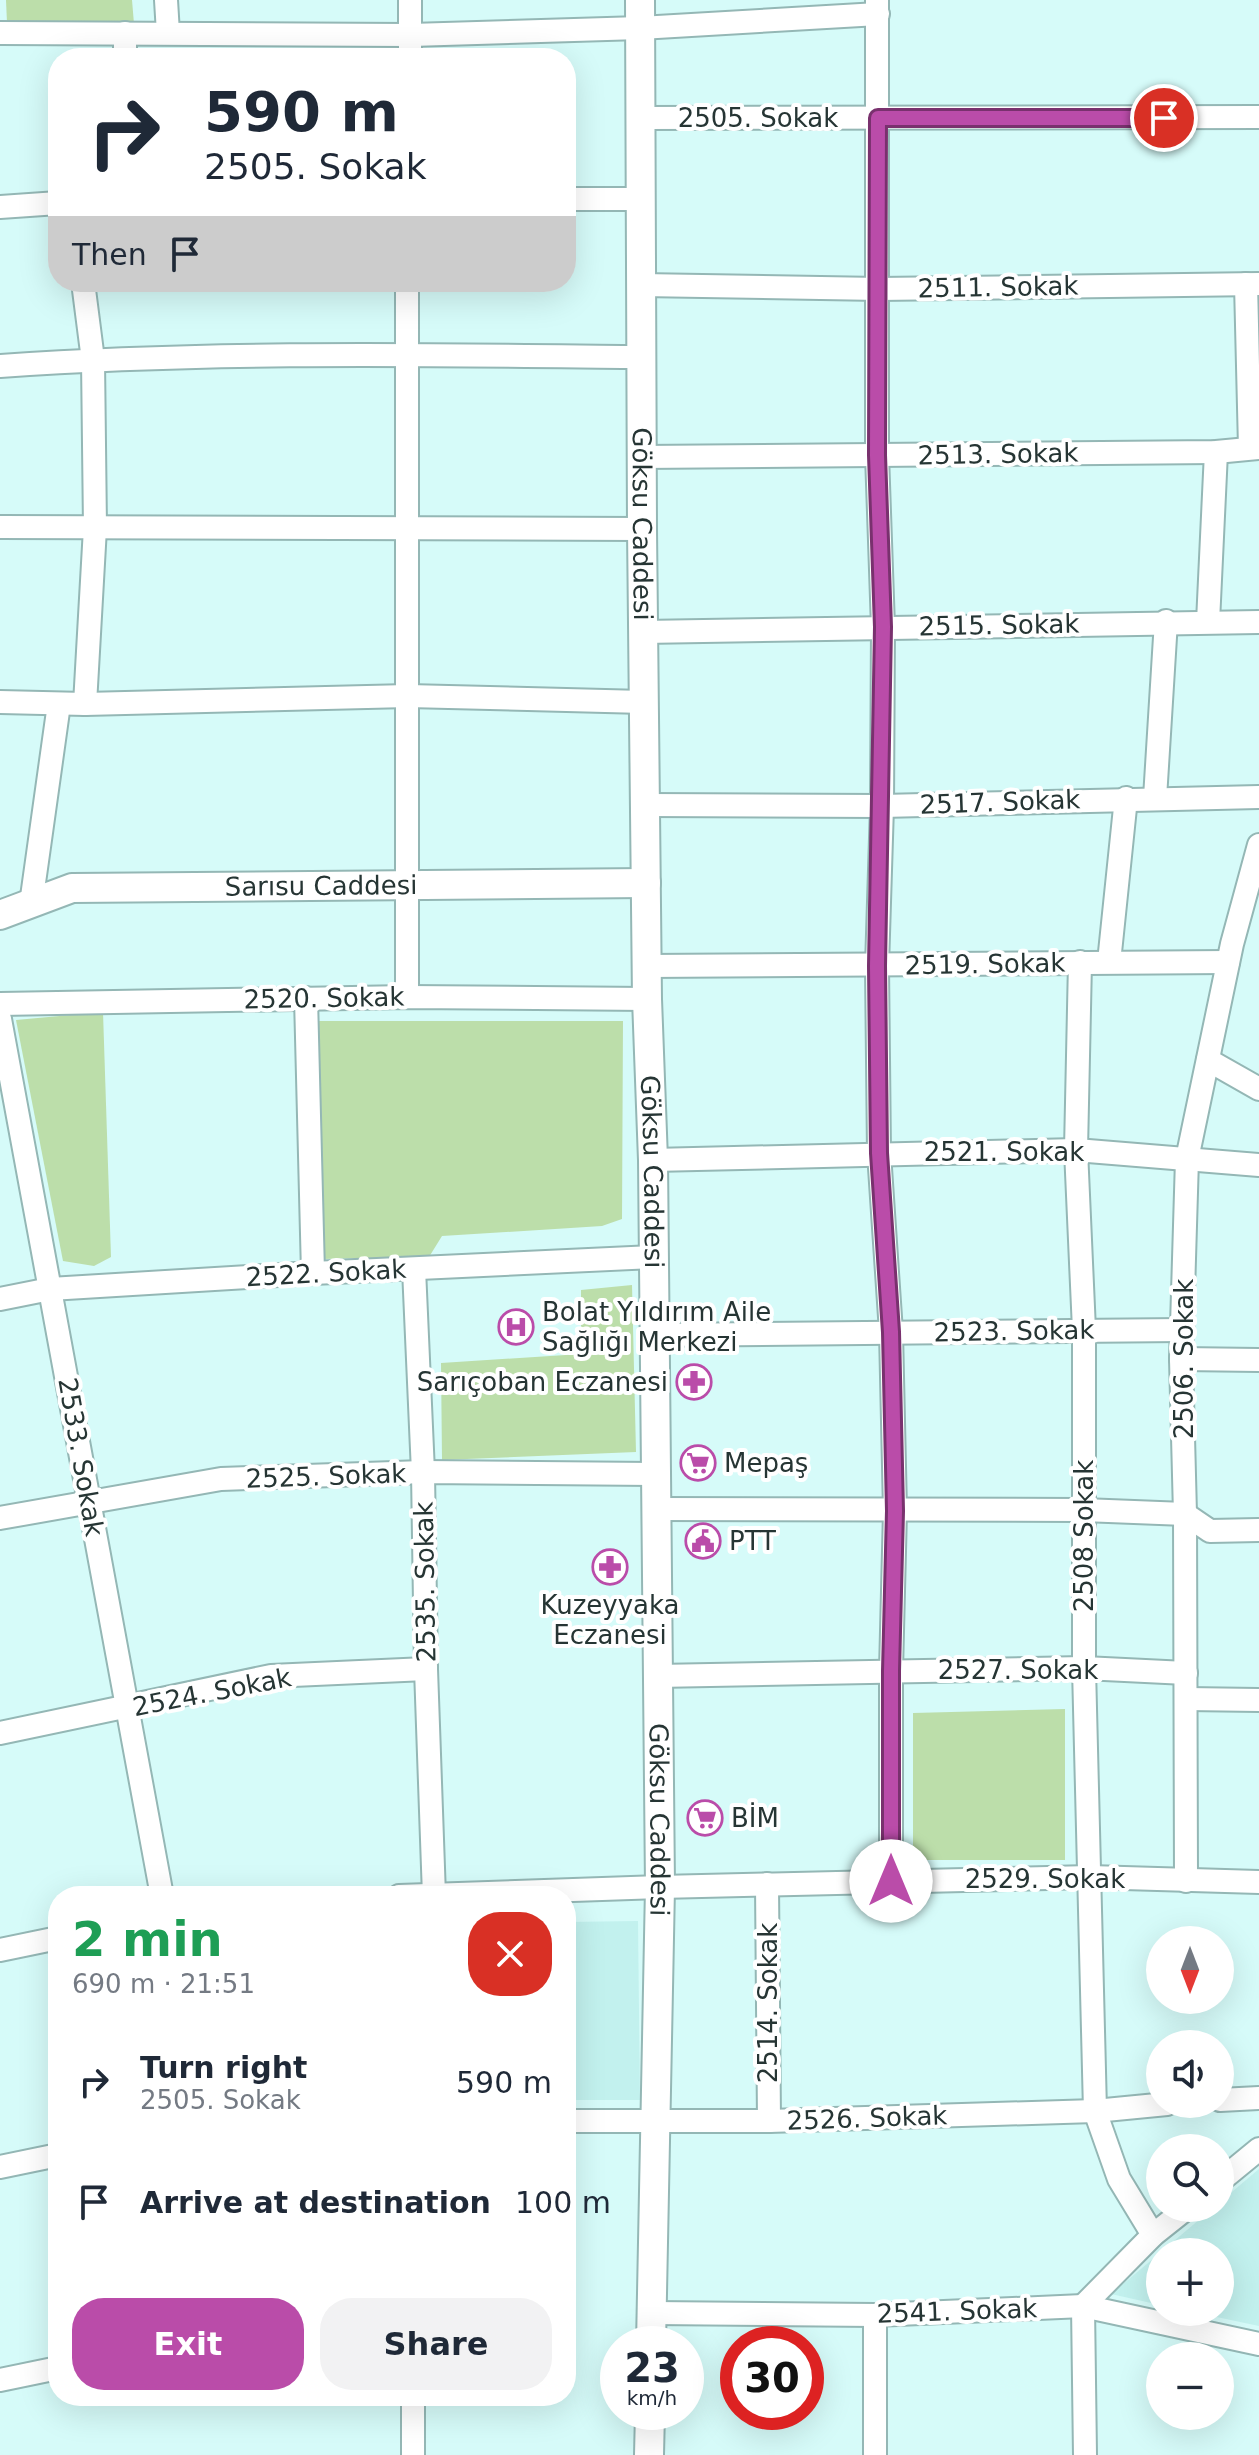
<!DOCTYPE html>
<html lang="en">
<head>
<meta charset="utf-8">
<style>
	body { margin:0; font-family:"DejaVu Sans",sans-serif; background:#f2f2f3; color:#1f2937; height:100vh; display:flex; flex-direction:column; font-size:30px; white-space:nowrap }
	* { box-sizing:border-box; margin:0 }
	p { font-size:26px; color:#747a83 }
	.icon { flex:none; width:44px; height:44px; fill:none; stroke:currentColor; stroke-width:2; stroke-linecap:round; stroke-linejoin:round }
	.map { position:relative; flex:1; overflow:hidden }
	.sheet { position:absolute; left:48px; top:1886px; width:528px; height:520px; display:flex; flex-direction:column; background:#fff; border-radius:32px; box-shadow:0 8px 32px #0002 }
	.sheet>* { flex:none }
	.top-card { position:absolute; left:48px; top:48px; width:528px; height:244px; border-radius:32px; box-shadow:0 8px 32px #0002; background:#fff; color:#1f2937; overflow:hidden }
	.needle { width:52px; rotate:180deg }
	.fabs { position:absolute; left:1146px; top:1926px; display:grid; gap:16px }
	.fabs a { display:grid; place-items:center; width:88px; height:88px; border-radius:50%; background:#fff; box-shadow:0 8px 32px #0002; font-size:40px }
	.speed { position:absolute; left:600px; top:2326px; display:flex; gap:16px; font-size:40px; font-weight:700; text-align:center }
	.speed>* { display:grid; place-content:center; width:104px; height:104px; border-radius:50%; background:#fff; box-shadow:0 8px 32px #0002; line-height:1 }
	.speed small { font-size:20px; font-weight:400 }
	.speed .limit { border:12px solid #d22; background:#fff; color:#111 }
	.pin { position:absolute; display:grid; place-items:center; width:68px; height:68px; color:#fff; margin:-34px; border:4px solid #fff; border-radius:50%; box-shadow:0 2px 8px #0007 }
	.me { position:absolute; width:88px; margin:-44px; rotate:0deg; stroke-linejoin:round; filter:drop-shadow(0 0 6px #0008) }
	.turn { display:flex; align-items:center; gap:28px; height:168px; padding:0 24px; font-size:36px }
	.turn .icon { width:104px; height:104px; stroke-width:2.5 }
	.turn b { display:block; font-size:56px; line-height:68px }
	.then { display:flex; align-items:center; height:76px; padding:0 24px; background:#0003; gap:16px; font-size:30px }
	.round { display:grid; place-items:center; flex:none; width:84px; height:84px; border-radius:32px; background:#f2f2f3 }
	.overview { display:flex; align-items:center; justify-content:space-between; height:136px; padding:0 24px }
	h1 { font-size:48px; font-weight:800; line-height:60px; color:#1e9e55 }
	.cta { display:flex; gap:16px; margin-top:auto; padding:16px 24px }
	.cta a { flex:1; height:92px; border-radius:32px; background:#ba4ca9; color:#fff; font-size:32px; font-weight:800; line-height:92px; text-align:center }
	.cta a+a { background:#f2f2f3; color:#1f2937 }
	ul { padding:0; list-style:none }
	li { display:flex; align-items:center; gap:24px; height:120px; padding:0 24px }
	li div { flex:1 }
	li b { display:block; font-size:30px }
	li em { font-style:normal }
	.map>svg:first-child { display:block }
	.built { fill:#c2f1ee }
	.green { fill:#bcdeaa }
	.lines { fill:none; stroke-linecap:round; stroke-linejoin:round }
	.minor-casing { stroke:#94b7b5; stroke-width:26 }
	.tertiary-casing { stroke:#94b7b5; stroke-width:32 }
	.minor { stroke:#fff; stroke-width:22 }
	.tertiary { stroke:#fff; stroke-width:28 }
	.route-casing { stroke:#79316e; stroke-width:20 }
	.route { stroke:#ba4ca9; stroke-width:14 }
	.labels { text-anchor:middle; stroke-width:8; stroke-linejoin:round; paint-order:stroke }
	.street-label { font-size:26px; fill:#263534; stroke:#fff }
	.poi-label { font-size:26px; fill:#263534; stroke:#fff; text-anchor:start }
</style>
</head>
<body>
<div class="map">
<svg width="1259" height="2455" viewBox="0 0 1259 2455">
	<rect width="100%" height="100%" fill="#d6fbf9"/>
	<g class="built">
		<polygon points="638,1921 640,2100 566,2100 566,1922"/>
		<polygon points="1259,2169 1259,2326 1193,2312 1220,2312 1220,2252 1161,2252 1213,2208 1220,2208 1220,2202"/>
		<polygon points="1160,2253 1160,2305 1111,2294"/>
	</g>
	<g class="green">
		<polygon points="6,0 132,0 134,24 7,23"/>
		<polygon points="103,1012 111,1257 94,1266 63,1261 16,1020"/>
		<polygon points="318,1021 623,1021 622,1219 602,1226 442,1236 429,1257 322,1259"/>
		<polygon points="632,1285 636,1452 442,1460 441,1363 581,1354 581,1290"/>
		<polygon points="1065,1709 1065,1860 913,1860 913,1713"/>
	</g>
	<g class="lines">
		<defs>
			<g id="minor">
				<polyline points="166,0 168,33"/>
				<polyline points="410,0 410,58"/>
				<polyline points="877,0 877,455 883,627 882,806 877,966 879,1153 891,1332 895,1511 891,1671 891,1881"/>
				<polyline points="0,33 411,35 640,28 878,14"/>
				<polyline points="125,58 125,33"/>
				<polyline points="640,118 1259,117"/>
				<polyline points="566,199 640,199"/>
				<polyline points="0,207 58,203"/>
				<polyline points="83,282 93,360 95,528 85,704"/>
				<polyline points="1246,284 1250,448"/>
				<polyline points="641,285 879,289 1259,284"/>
				<path d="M0 366C213 351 427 355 641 357"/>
				<polyline points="641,457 1216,452 1259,448"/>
				<polyline points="0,527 642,529"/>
				<polyline points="1208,622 1216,452"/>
				<polyline points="643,632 1259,622"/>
				<polyline points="0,702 85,704 408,696 644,702"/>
				<polyline points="1155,798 1166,621"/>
				<polyline points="645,805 882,806 1259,797"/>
				<polyline points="31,904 59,704"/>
				<polyline points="1080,962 1076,1150 1084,1330 1084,1668 1095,2111 1119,2179 1153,2235"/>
				<polyline points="1109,962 1126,798"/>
				<polyline points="647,966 1228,962"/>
				<polyline points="407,997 407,282"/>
				<polyline points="306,998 313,1273"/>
				<polyline points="0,1004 407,997 647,999"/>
				<polyline points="0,1019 162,1896"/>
				<polyline points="1208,1060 1259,1089"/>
				<polyline points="653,1160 1076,1150 1259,1165"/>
				<polyline points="414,1269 423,1472 426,1669 434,1896"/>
				<polyline points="0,1299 50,1289 313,1273 653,1257"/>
				<polyline points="653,1335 1183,1330"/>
				<polyline points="1181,1359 1259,1360"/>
				<polyline points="655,1509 1083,1510 1185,1514 1210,1531 1259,1530"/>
				<polyline points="0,1518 221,1479 423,1472 654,1474"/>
				<polyline points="657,1676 1084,1668 1186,1673"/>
				<polyline points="1186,1699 1259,1700"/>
				<polyline points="0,1733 271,1676 426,1669"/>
				<polyline points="1186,1881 1185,1514 1181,1359 1187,1159 1232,944 1259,845"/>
				<polyline points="767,1884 769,2121"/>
				<polyline points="399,1896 660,1887 1090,1877 1259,1882"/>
				<polyline points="0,1950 58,1938"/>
				<polyline points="1220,2100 1259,2098"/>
				<polyline points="566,2121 769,2121 1095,2111 1167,2104"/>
				<polyline points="0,2167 58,2155"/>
				<polyline points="1220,2181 1259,2149"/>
				<polyline points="652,2313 875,2315 1083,2306 1259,2344"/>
				<polyline points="0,2380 58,2368"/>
				<polyline points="413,2396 413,2455"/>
				<polyline points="875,2455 875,2315"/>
				<polyline points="1085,2455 1083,2306 1153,2235 1187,2208"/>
			</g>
			<g id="tertiary">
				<path id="s1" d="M640 0 642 529 647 999 653 1160 660 1887 651 2344"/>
				<path id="s2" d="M0 915 72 888 646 883"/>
				<polyline points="649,2455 650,2412"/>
			</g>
		</defs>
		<use href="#minor" class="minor-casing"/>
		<use href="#tertiary" class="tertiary-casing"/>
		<use href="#minor" class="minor"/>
		<use href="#tertiary" class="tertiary"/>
	</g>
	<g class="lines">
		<defs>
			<polyline id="route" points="891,1881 891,1671 895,1511 891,1332 879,1153 877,966 883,627 877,455 878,118 1164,118"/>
		</defs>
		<use href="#route" class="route-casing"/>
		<use href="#route" class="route"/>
	</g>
	<defs>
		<symbol id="hospital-ring" viewBox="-11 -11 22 22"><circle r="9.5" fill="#fff" stroke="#ba4ca9" stroke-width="1.5"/><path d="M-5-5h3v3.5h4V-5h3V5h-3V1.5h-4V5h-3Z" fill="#ba4ca9"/></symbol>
		<symbol id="pharmacy-ring" viewBox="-11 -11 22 22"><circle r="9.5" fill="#fff" stroke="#ba4ca9" stroke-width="1.5"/><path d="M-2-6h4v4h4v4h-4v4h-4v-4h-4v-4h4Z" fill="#ba4ca9"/></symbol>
		<symbol id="supermarket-ring" viewBox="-11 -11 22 22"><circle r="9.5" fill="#fff" stroke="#ba4ca9" stroke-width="1.5"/><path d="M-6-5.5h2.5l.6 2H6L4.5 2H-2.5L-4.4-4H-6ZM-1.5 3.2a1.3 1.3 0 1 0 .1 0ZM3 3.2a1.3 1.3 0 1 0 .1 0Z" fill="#ba4ca9"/></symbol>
		<symbol id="civic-ring" viewBox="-11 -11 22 22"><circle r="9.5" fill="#fff" stroke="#ba4ca9" stroke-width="1.5"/><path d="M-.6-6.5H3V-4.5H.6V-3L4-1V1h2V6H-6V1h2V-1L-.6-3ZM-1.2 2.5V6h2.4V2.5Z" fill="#ba4ca9"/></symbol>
	</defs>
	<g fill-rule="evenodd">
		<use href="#hospital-ring" x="496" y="1307" width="40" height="40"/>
		<use href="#pharmacy-ring" x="674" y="1362" width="40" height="40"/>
		<use href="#supermarket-ring" x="678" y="1443" width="40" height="40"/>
		<use href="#civic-ring" x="683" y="1521" width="40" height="40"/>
		<use href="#pharmacy-ring" x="590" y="1547" width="40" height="40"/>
		<use href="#supermarket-ring" x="685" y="1798" width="40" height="40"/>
	</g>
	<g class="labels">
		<g class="street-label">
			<text x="758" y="127">2505. Sokak</text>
			<text transform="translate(998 287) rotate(-1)" y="9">2511. Sokak</text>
			<text transform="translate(998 454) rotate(-1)" y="9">2513. Sokak</text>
			<text dy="9" stroke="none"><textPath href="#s1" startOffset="524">Göksu Caddesi</textPath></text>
			<text transform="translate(999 625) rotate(-1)" y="9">2515. Sokak</text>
			<text transform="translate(1000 802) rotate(-2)" y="9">2517. Sokak</text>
			<text dy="9" stroke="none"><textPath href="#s2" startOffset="326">Sarısu Caddesi</textPath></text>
			<text transform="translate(985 964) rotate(-1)" y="9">2519. Sokak</text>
			<text transform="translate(324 998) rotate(-1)" y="9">2520. Sokak</text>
			<text x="1004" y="1161">2521. Sokak</text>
			<text dy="9" stroke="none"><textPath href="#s1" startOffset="1172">Göksu Caddesi</textPath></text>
			<text transform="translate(326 1273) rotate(-3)" y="9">2522. Sokak</text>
			<text transform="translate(1014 1331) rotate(-1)" y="9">2523. Sokak</text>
			<text transform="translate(1184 1359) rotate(-90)" y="9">2506. Sokak</text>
			<text transform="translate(81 1457) rotate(80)" y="9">2533. Sokak</text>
			<text transform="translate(326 1476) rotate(-2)" y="9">2525. Sokak</text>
			<text transform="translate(1084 1536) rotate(-90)" y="9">2508 Sokak</text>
			<text transform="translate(425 1582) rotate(-91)" y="9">2535. Sokak</text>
			<text x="1018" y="1679">2527. Sokak</text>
			<text transform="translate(212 1692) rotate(-11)" y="9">2524. Sokak</text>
			<text dy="9" stroke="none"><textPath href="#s1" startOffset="1820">Göksu Caddesi</textPath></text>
			<text x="1045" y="1888">2529. Sokak</text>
			<text transform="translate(768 2003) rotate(-90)" y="9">2514. Sokak</text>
			<text transform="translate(867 2118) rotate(-2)" y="9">2526. Sokak</text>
			<text transform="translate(957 2311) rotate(-2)" y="9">2541. Sokak</text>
		</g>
		<g class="poi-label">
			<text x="542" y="1321">Bolat Yıldırım Aile<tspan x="542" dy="30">Sağlığı Merkezi</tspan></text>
			<text x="668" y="1391" text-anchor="end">Sarıçoban Eczanesi</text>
			<text x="724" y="1472">Mepaş</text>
			<text x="729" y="1550">PTT</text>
			<text x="610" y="1614" text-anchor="middle">Kuzeyyaka<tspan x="610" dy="30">Eczanesi</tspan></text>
			<text x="731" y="1827">BİM</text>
		</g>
	</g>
</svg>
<div class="fabs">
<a><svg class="needle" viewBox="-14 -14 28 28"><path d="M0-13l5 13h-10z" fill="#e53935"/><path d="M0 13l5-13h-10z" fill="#747a83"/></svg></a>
<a><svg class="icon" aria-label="sound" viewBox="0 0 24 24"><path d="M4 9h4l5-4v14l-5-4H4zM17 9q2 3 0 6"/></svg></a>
<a><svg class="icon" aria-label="search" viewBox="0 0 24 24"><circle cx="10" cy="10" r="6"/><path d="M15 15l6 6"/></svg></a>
<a>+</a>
<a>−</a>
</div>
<div class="speed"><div>23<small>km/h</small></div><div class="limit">30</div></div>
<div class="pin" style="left:1164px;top:118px;background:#d93025"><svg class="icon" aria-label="arrive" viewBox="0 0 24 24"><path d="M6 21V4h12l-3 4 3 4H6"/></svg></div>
<svg class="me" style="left:891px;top:1881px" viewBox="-20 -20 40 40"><circle r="19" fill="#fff"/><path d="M0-13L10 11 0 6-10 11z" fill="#ba4ca9"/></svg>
<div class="top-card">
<div class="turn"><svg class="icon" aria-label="right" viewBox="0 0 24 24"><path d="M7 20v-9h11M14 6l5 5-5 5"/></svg><div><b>590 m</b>2505. Sokak</div></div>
<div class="then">Then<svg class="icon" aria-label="arrive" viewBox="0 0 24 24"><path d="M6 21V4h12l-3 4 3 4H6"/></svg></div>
</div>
<section class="sheet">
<div class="overview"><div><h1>2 min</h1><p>690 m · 21:51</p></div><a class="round" style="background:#d93025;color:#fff"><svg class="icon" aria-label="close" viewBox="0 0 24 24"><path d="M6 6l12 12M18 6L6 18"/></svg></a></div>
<ul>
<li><svg class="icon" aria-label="right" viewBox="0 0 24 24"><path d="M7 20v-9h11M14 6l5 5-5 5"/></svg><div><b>Turn right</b><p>2505. Sokak</p></div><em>590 m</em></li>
<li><svg class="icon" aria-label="arrive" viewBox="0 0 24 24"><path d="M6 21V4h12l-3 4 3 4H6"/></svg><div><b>Arrive at destination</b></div><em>100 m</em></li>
</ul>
<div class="cta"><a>Exit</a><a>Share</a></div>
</section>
</div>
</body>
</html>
